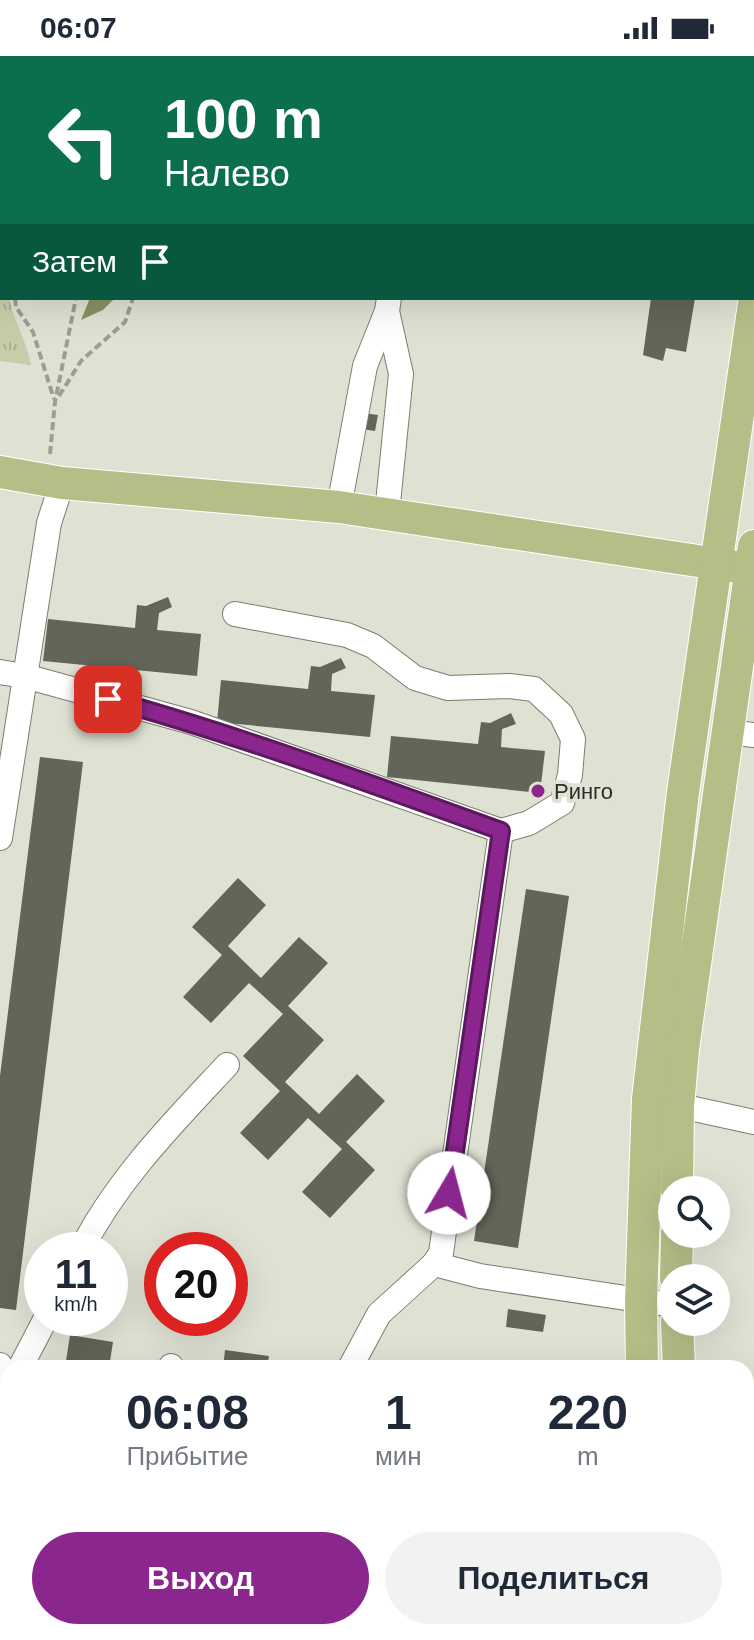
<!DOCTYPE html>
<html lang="ru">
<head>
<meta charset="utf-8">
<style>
	body { margin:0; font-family:Helvetica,sans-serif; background:#f2f2f3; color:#1f2937; height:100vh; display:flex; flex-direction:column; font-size:30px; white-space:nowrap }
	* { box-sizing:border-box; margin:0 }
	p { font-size:26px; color:#747a83 }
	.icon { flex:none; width:44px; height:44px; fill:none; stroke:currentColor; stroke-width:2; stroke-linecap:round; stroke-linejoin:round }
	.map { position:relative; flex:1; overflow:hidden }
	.details { position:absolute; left:0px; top:1304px; width:754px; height:280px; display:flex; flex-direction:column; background:#fff; border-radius:24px 24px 0 0; box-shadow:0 8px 32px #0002 }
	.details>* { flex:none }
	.top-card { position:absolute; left:0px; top:0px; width:754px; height:244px; box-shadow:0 8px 32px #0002; background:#0b6e4f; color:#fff; overflow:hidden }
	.tools { position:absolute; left:658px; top:1120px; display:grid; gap:16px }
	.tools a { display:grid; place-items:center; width:72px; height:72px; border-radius:50%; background:#fff; box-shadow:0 8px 32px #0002; font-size:40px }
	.speed { position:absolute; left:24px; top:1176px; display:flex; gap:16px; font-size:40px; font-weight:700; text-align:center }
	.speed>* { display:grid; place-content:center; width:104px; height:104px; border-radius:50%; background:#fff; box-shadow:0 8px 32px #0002; line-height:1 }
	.speed small { font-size:20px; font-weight:400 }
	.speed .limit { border:12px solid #d22; background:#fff; color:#111 }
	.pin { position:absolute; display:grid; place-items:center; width:68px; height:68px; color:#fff; margin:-34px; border-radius:16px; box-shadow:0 4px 12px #0006 }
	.me { position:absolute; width:88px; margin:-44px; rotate:8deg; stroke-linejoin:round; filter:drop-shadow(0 0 6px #0008) }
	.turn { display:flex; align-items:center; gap:28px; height:168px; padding:0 32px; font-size:36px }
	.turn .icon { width:104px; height:104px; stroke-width:2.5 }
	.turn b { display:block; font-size:56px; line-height:68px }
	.then { display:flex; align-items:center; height:76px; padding:0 32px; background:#0003; gap:16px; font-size:30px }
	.eta { display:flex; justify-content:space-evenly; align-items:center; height:136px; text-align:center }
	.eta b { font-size:48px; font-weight:800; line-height:56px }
	.button { display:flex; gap:16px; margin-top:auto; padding:16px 32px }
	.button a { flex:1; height:92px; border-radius:48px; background:#8b268e; color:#fff; font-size:32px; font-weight:800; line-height:92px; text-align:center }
	.button a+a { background:#f2f2f3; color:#1f2937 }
	.status { display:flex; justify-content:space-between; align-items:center; height:56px; padding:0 40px; background:#fff; direction:ltr }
	.status svg { height:22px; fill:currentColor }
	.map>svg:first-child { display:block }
	.grass { fill:url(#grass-tufts) }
	.water { fill:#899263 }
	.building { fill:#636558 }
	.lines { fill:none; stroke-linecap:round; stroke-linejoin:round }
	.minor-casing { stroke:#7b7d70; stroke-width:26 }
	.major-casing { stroke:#fff; stroke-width:34 }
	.path { stroke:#9c9e93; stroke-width:4; stroke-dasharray:8 4; stroke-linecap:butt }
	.minor { stroke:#fff; stroke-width:24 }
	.major { stroke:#b6be87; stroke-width:32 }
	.route-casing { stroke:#5a195c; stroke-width:20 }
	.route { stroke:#8b268e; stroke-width:14 }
	.poi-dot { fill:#8b268e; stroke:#dfe2d3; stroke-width:3 }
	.labels { text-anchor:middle; stroke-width:8; stroke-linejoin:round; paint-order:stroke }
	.poi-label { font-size:22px; fill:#2c2d28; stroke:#dfe2d3; text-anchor:start }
</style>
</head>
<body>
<div class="status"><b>06:07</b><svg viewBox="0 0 49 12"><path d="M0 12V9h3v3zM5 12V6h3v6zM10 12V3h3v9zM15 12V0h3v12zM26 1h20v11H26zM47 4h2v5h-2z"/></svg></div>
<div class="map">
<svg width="754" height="1584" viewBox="0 0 754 1584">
	<defs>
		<pattern id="grass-tufts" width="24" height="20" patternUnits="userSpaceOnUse" patternTransform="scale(2)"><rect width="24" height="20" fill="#c6cda9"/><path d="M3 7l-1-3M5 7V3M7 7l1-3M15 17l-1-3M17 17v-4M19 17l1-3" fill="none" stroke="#aab091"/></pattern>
	</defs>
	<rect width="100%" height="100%" fill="#dfe2d3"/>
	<g class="grass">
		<rect x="0" y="30" width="2" height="171"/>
		<path d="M0 212 2 242H9C14 266 27 285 31 309L0 305Z"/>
	</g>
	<polygon class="water" points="90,242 115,242 103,254 81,264"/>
	<g class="building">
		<polygon points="651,242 695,242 686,296 666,292 663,305 643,299"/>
		<polygon points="363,357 378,359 375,375 362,373"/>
		<polygon points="168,541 172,551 159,557 157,574 201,578 197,620 43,605 48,563 135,572 137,549 146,550"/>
		<polygon points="341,602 346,612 332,618 331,635 375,639 370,681 217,666 221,624 308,633 311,610 320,611"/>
		<polygon points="511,657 516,668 502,673 501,691 545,695 540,737 387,721 391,680 478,688 481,666 490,667"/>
		<polygon points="40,701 83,706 16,1254 0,1252 0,1020"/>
		<polygon points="238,822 266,849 228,890 261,922 299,881 328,907 288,950 324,984 285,1026 319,1058 357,1018 385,1045 346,1086 375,1114 330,1162 302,1136 342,1093 308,1062 268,1104 240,1077 280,1035 243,1000 283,958 249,927 211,967 183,941 222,899 192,871"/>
		<polygon points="526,833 569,840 518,1192 474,1185"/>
		<polygon points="508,1253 546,1259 543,1276 506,1271"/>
		<polygon points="70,1279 113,1286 109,1312 65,1312"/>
		<polygon points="225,1294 269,1300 267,1312 223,1312"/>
		<polygon points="26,1576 71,1576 69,1584 25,1584"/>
		<polygon points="184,1576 228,1576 227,1584 183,1584"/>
		<polygon points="345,1576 389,1576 388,1584 344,1584"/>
		<polygon points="460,1576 526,1576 525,1584 459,1584"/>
	</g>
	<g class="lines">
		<defs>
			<g id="minor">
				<polyline points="382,2 382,0"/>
				<polyline points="455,2 456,0"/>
				<polyline points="0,17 2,17"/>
				<polyline points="752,70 754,70"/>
				<polyline points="339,451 365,310 387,255 389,242"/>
				<polyline points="387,457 401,318 387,255"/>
				<polyline points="0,616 25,620 191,666 501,775 529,767 562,747 570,719 573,683 561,658 534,633 509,630 448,632 415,622 373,590 347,579 235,558"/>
				<polyline points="728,676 754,679"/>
				<polyline points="0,782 49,467 62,427"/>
				<polyline points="662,1046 754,1066"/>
				<path d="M81 1194C118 1122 173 1067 227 1009"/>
				<polyline points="434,1208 441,1197 501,775"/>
				<polyline points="0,1309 8,1320"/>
				<polyline points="20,1312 46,1262"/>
				<polyline points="171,1312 171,1310"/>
				<polyline points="350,1312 379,1258 434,1208 480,1220 672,1249"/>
				<polyline points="0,1496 8,1453"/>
				<polyline points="746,1496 754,1496"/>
				<polyline points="749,1531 754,1550"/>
				<polyline points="144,1584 145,1576"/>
				<polyline points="305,1584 306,1576"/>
			</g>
			<g id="major">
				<polyline points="0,416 62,427 339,451 751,513"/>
				<polyline points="677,1134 678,1050 683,993 754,490"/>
				<polyline points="676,1222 677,1178"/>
				<polyline points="677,1266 679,1312"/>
				<polyline points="642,1312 641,1245 648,1043 683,736 754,248"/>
				<polyline points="675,1576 677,1584"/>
				<polyline points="715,1576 716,1584"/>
			</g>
		</defs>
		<use href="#minor" class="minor-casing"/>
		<use href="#major" class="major-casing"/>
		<g class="path">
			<polyline points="97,2 97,0"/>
			<polyline points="15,242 16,251 33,276 54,343"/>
			<polyline points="59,340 81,305 125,266 133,242"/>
			<polyline points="50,398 55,346 76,242"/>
		</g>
		<use href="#minor" class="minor"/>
		<use href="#major" class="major"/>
	</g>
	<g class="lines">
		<defs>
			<path id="route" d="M108 643C241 680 371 728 501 775L449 1137"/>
		</defs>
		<use href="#route" class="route-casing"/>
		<use href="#route" class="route"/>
	</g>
	<circle class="poi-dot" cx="538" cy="735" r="8"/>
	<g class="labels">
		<g class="poi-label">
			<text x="554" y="743">Ринго</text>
		</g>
	</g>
</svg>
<div class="tools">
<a><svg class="icon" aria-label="search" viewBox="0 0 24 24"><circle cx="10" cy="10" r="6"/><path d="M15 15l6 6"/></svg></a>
<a><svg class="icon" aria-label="layers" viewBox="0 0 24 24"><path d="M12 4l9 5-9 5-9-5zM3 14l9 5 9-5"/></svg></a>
</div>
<div class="speed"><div>11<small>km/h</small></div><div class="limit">20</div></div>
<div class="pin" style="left:108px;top:643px;background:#d93025"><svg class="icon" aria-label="arrive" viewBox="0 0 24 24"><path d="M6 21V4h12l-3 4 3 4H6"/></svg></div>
<svg class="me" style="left:449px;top:1137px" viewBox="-20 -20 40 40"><circle r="19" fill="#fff"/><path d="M0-13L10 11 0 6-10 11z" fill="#8b268e"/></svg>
<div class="top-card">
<div class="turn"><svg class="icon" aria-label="left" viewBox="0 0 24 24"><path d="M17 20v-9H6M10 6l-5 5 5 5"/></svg><div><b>100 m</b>Налево</div></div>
<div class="then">Затем<svg class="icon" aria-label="arrive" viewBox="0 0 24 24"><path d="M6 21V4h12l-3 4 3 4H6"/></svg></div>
</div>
<section class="details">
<div class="eta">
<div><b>06:08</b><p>Прибытие</p></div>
<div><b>1</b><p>мин</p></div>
<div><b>220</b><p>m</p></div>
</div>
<div class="button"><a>Выход</a><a>Поделиться</a></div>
</section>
</div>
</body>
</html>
